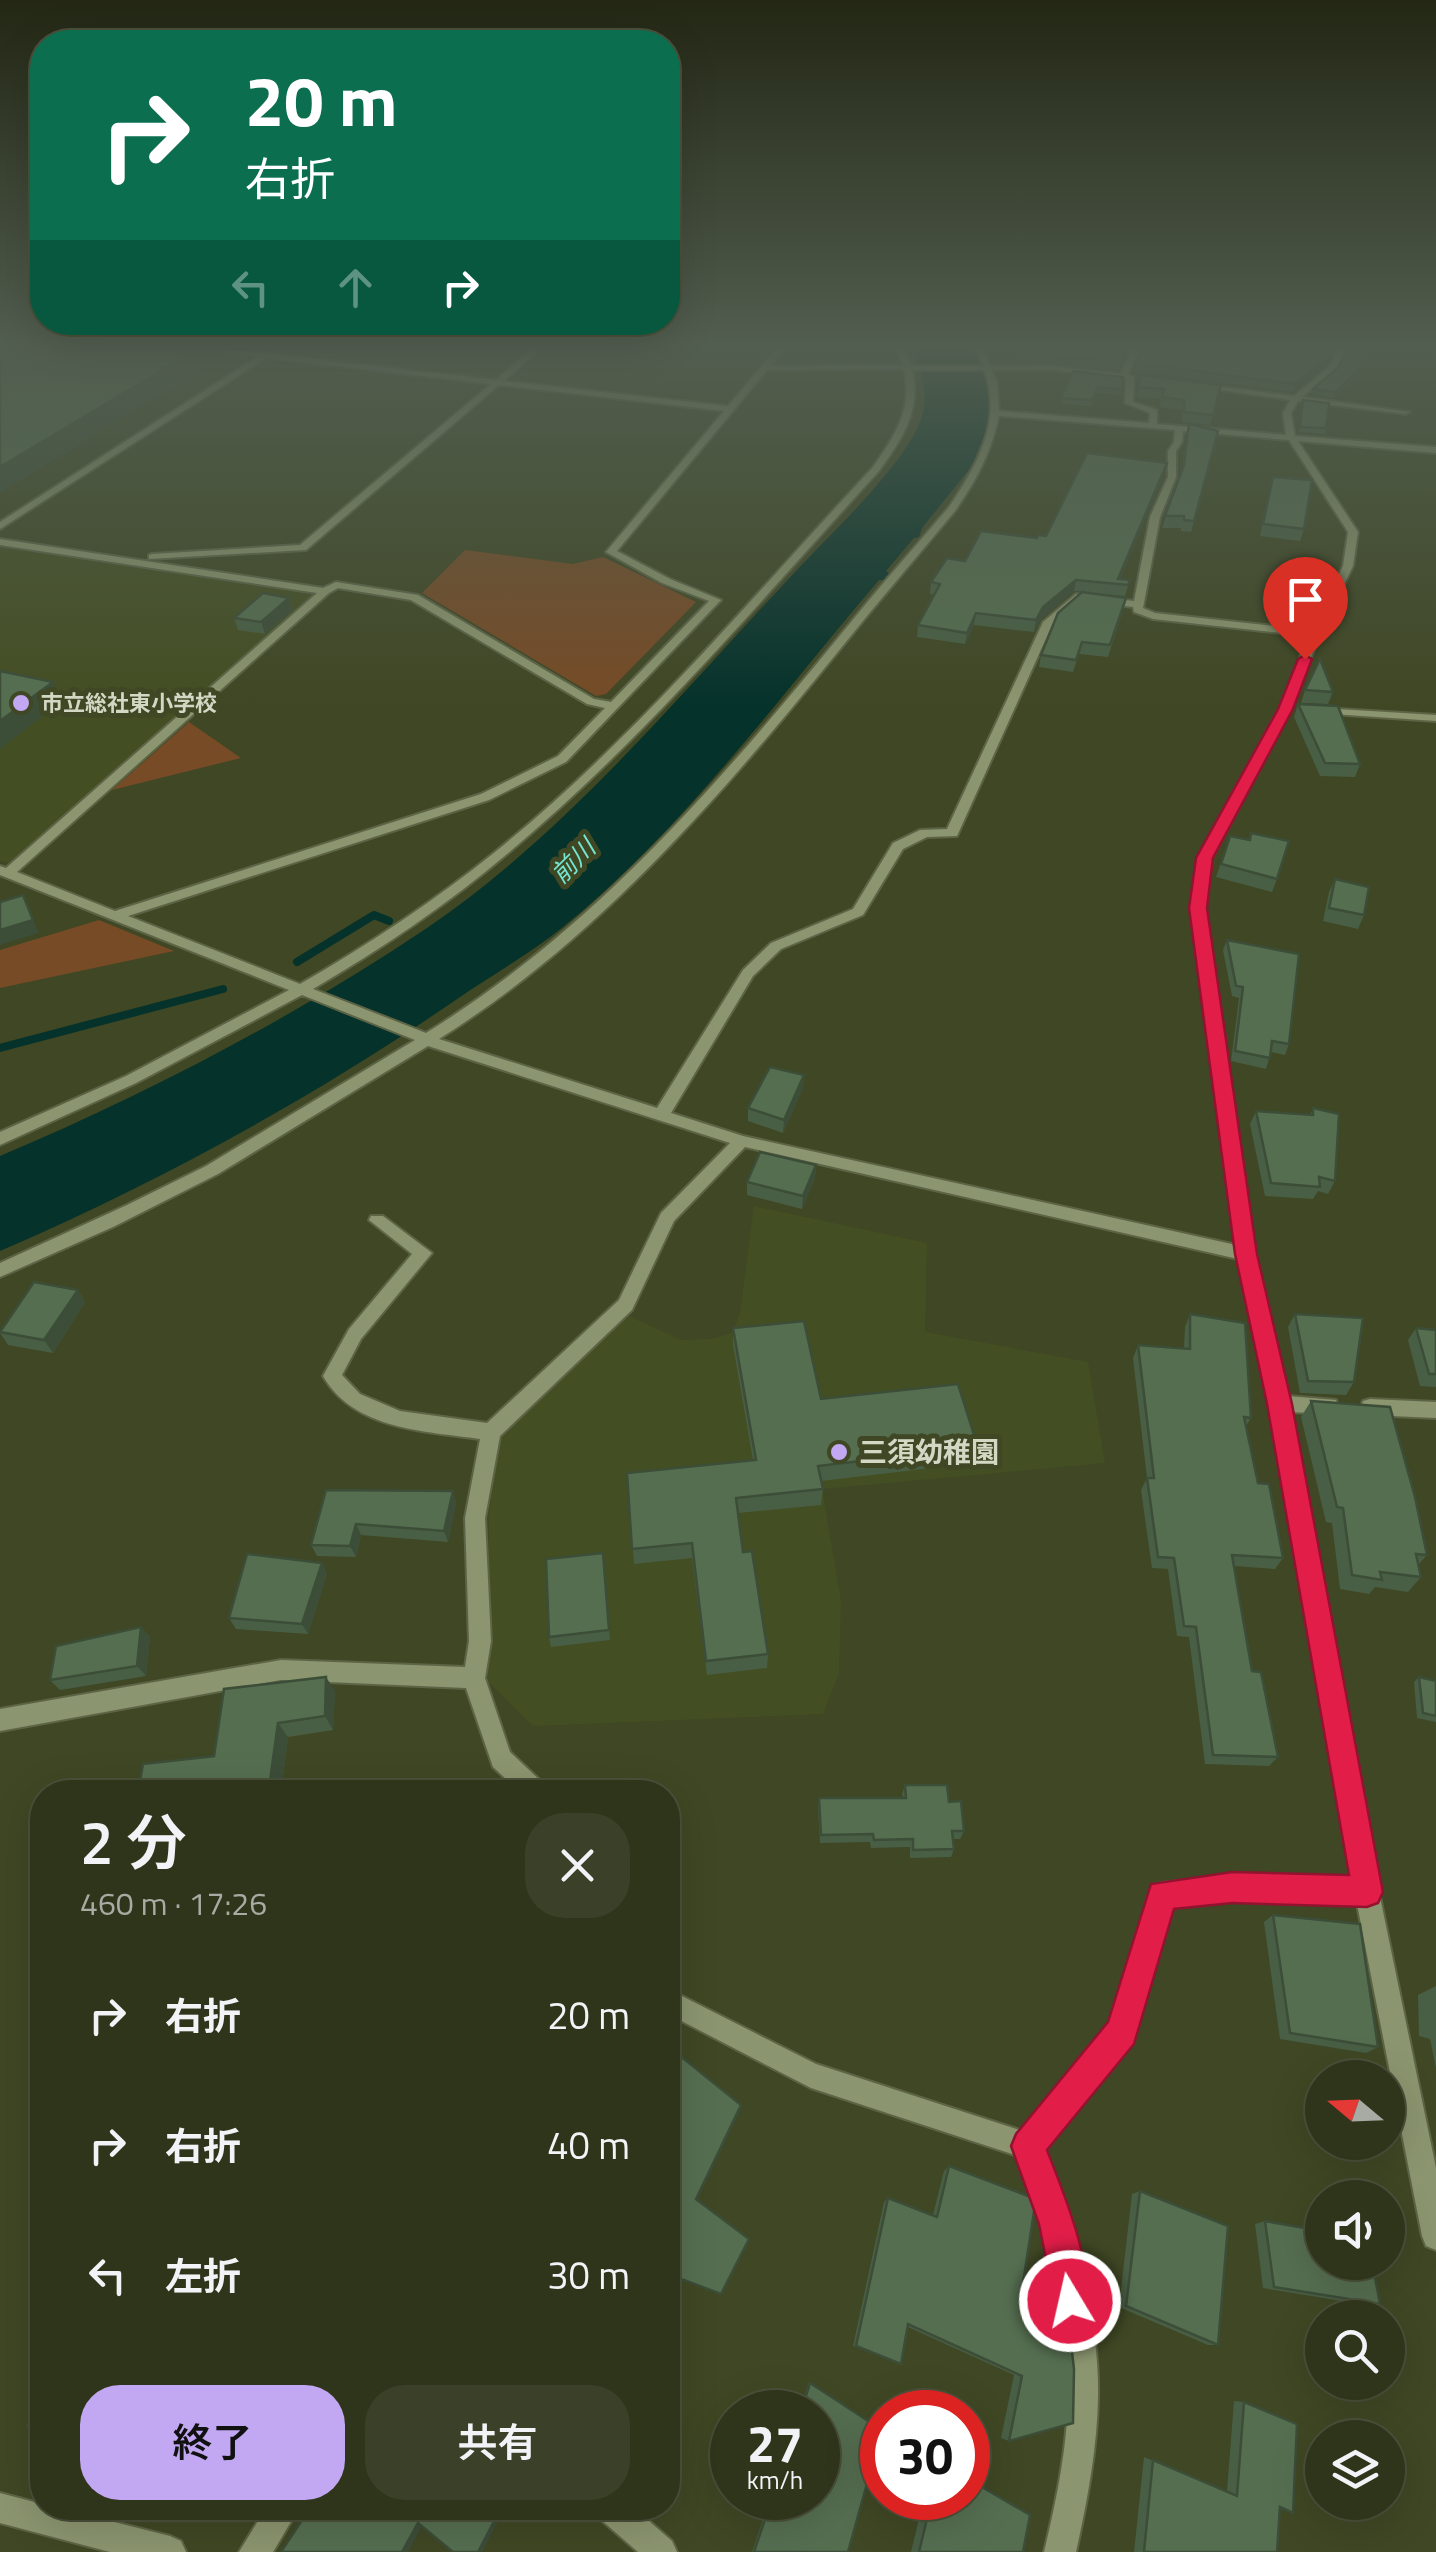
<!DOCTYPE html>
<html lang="ja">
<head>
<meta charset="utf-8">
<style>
	body { margin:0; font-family:"Titillium Web","Noto Sans JP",sans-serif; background:#3b4028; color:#f1f3f6; height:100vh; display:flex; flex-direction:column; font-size:38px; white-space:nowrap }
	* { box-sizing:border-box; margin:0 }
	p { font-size:32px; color:#a7aba3 }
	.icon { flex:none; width:55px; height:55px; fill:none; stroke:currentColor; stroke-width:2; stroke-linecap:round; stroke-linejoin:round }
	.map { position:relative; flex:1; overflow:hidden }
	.details { position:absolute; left:30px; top:1780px; width:650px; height:740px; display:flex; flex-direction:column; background:#2f351b; border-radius:40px; box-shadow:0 10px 40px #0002,0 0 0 2px #4a503a }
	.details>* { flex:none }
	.hud { position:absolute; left:30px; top:30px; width:650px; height:305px; border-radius:40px; box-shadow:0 10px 40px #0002,0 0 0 2px #4a503a; background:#0b6e4f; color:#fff; overflow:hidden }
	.needle { width:65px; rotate:289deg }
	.tools { position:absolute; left:1305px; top:2060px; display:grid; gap:20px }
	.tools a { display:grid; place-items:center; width:100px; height:100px; border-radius:50%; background:#2f351b; box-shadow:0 10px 40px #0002,0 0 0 2px #4a503a; font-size:50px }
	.speed { position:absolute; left:710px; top:2390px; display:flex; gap:20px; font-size:50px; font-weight:700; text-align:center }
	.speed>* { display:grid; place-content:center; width:130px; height:130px; border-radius:50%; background:#2f351b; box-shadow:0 10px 40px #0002,0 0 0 2px #4a503a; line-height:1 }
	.speed small { font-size:25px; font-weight:400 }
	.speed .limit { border:15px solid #d22; background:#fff; color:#111 }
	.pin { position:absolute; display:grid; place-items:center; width:85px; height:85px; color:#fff; margin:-102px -42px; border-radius:50% 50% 50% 0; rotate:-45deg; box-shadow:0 0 10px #0007 }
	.pin .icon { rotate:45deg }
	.me { position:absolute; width:110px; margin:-55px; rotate:351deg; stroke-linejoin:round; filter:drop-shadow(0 0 8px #0008) }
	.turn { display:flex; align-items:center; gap:35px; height:210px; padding:0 50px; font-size:45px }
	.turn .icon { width:130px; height:130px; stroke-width:2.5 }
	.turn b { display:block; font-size:70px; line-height:85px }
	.lanes { display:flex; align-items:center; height:95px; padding:0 50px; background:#0003; justify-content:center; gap:50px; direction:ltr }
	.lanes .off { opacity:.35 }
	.round { display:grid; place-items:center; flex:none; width:105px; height:105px; border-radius:40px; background:#3b4028 }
	.summary { display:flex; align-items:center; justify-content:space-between; height:170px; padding:0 50px }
	h1 { font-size:60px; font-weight:600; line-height:75px }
	.primary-button { display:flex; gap:20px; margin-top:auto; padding:20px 50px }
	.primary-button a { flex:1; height:115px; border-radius:40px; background:#c2a8f2; color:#111; font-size:40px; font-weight:600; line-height:115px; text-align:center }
	.primary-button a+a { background:#3b4028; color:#f1f3f6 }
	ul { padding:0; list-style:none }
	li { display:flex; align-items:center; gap:30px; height:130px; padding:0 50px }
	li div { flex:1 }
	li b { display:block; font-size:38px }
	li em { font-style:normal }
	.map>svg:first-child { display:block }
	.built { fill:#444e23 }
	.green { fill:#764b26 }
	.water { fill:#05322b }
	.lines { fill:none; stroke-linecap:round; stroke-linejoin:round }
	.stream { stroke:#05322b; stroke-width:8 }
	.minor-casing { stroke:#5d6446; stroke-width:4 }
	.minor { fill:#8b956f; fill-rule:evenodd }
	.wall { fill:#495f45 }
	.shaded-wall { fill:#3c4d38 }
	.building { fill:#556e50; stroke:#3c4d38; stroke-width:2.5 }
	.route { fill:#e11d48; stroke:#92132f; stroke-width:2.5 }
	.poi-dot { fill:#c2a8f2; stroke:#3f4724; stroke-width:4 }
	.labels { text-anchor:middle; stroke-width:10; stroke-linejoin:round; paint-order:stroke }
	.far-poi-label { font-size:22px; font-weight:bold; fill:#d2d8c4; stroke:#3f4724; text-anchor:start }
	.far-water-label { font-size:25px; font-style:italic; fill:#72e6d0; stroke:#3f4724 }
	.poi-label { font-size:28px; font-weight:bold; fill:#d2d8c4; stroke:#3f4724; text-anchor:start }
</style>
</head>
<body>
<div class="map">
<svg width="1436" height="2552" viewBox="0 0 1436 2552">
	<rect width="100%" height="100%" fill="#3f4724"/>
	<g class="built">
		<polygon points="0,546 311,592 312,596 11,863 0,861"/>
		<polygon points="754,1206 927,1243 925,1332 1088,1362 1105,1463 822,1489 841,1601 839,1673 823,1714 533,1726 488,1681 489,1517 495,1450 508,1421 629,1316 681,1340 711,1339 732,1333 740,1313"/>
	</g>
	<g class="green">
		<polygon points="465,550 573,564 603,557 696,602 606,694 596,696 422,593"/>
		<polygon points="189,722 241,758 112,790"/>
		<polygon points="99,920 174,951 0,988 0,950"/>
	</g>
	<path class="water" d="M910 347H971L993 390 989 391V426L976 455 980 456 922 528 919 537 914 538 886 571 889 573 884 580H879C780 696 682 831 563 927 532 952 496 973 463 995 318 1095 162 1181 0 1251V1156C148 1094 294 1017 427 928 568 832 680 694 796 571 829 535 913 458 923 412 928 389 921 367 910 347Z"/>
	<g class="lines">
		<g class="stream">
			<polyline points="297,962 374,915 389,921"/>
			<polyline points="0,1048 223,989"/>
		</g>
		<defs>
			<g id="minor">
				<path d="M187 347 263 353 268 351 271 354 496 380 534 347H543L504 381 728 406 778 347H786L771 366 903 365 896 347H904L911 366H983L975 347H983L990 366H1054L1120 374 1130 355 1128 347H1136L1138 355 1128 374 1134 377 1133 402 1157 410V424L1286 435 1283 413 1290 400 1194 386 1198 384 1294 396 1331 365 1337 347H1345C1341 372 1320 382 1302 397L1410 412 1406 414 1298 401 1291 413 1295 436 1436 447V453L1298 441 1358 532 1353 566 1320 634 1291 709 1212 858 1205 908 1255 1254 1287 1396 1336 1400 1338 1406 1336 1412 1329 1414 1290 1412 1379 1892 1436 2168V2250L1426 2246 1422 2236 1357 1904 1232 1899 1171 1906 1131 2041 1043 2149C1071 2227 1100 2314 1098 2398 1097 2450 1087 2502 1076 2552H1044C1056 2502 1067 2450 1068 2399 1071 2317 1045 2232 1018 2156L811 2088 668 2014V1989L816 2064 1023 2131 1111 2025 1153 1886 1162 1883 1232 1875 1353 1879 1270 1404 1238 1259 745 1147 674 1221 632 1310 500 1436 485 1518 491 1641 485 1678 510 1752 544 1784 547 1792H520L493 1767 466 1688 281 1680 0 1731V1709L281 1660 465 1667 469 1641 465 1518 480 1439C425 1431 354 1430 323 1376L349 1329 412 1254 369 1220 371 1216H383L432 1253 361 1339 342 1375 360 1394 400 1411 487 1423 619 1300 661 1213 730 1143 428 1046 218 1174 113 1227 0 1277V1263L127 1205 206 1166 415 1040 302 995 136 1083 0 1145V1132L126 1076 289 990 0 875V866L6 868 317 593 0 545V539L323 588 336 582 418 595 594 699 611 702 709 601 662 583 606 552 724 411 499 385 306 550 149 559V555L152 554 300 545 491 384 266 358 0 529V522L257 357ZM904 369C913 409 895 436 873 467 751 598 635 739 495 852 434 901 368 945 300 984L128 916 489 800 566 762 721 600 670 579 617 551 767 370ZM912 370H984C1004 420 976 467 949 507 921 540 892 572 865 605 733 766 605 922 426 1033L313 989C381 949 447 905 507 854 644 740 759 602 879 471 902 439 922 410 912 370ZM992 370H1054L1126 379 1125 403 1150 413 1149 423 999 411 997 382ZM999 416 1175 430 1174 442 1168 451V477L1150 517 1134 601 1076 594 1043 622 947 829 920 830 893 843 853 909 771 943 743 970 657 1108 439 1039C612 930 740 773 867 616 896 581 926 546 955 511 977 479 990 455 999 416ZM1183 431 1289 440 1348 532 1343 566 1311 630 1155 613 1143 608 1160 517 1176 477V451L1182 442ZM338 588 411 600 587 704 605 708 558 756 481 794 115 911 17 872 329 593ZM1078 600 1133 607 1134 612 1153 619 1309 636 1279 709 1198 858 1191 908 1236 1245 743 1136 671 1113 753 976 781 949 863 915 903 849 927 837 957 836 1053 623Z"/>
				<polygon points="1321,708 1436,715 1436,721 1317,713 1317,709"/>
				<polygon points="1370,1399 1436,1402 1436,1418 1370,1415 1363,1413 1361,1407 1363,1401"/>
				<polygon points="0,2493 42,2504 42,2508 58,2508 170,2536 181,2541 186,2552 110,2552 0,2523"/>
				<polygon points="266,2508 299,2508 273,2552 239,2552"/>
				<polygon points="596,2508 634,2508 672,2541 677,2552 638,2552 600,2519"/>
			</g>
		</defs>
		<use href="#minor" class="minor-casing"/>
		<use href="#minor" class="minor"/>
	</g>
	<g class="wall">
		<polygon points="1034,347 1128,347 1126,355 1118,370 1030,362 1031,355 1035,349"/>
		<polygon points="1138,347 1333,347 1328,363 1293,392 1134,371 1141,352"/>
		<polygon points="1339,367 1361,370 1334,398 1311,394 1313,389"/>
		<polygon points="1073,371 1123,390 1122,395 1097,393 1091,406 1060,404"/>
		<polygon points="1140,375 1221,385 1210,425 1182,422 1182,410 1159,407 1161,399 1137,397"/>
		<polygon points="1303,400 1326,428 1325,434 1298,432"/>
		<polygon points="1189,424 1218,431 1191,532 1181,531 1181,528 1162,528 1182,470"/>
		<polygon points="1164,474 1120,579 1130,580 1125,596 1074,591 1041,619 1034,632 974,625 965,644 917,637 918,625 935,595 930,594 931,582 965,561 1046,536"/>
		<polygon points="1273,477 1304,529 1300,541 1260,536"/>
		<polygon points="289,598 292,610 265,634 238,630 234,618"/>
		<polygon points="1123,610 1108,657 1079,654 1073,672 1039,667 1041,655"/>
		<polygon points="1305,690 1333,692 1328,704 1301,703"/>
		<polygon points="1298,704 1360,764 1355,777 1320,776 1294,717"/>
		<polygon points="1251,833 1277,879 1272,892 1216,877 1230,836 1248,840"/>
		<polygon points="1335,879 1364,915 1358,929 1323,921 1329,892"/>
		<polygon points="1227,940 1289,1044 1285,1055 1271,1052 1266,1069 1231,1061 1239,998 1232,996 1223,950"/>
		<polygon points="804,1075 803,1088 783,1133 748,1121 748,1108"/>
		<polygon points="1313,1108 1335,1181 1328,1194 1318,1191 1313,1199 1265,1196 1250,1124 1256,1111 1310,1115"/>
		<polygon points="816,1165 815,1178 802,1209 747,1195 747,1182"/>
		<polygon points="78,1290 85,1302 53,1353 8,1345 0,1333 0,1331"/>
		<polygon points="1190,1314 1251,1418 1246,1426 1258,1483 1283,1558 1275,1569 1234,1566 1252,1671 1278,1757 1269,1766 1205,1764 1189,1637 1177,1636 1168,1569 1152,1568 1141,1490 1147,1478 1133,1358 1138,1345 1184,1349 1185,1327"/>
		<polygon points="1295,1314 1354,1382 1346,1395 1300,1393 1288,1327"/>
		<polygon points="733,1328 821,1399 978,1447 974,1463 821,1481 823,1489 821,1505 738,1513 743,1552 768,1654 767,1668 707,1675 692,1558 634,1564 627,1473 753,1460 733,1345"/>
		<polygon points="1416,1328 1436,1330 1436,1387 1420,1386 1408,1340"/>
		<polygon points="1311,1401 1427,1555 1418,1565 1421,1577 1408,1592 1375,1587 1369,1594 1340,1589 1332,1523 1326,1522 1301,1417"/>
		<polygon points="326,1490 453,1491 456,1503 448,1542 361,1535 356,1557 317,1556 311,1545"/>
		<polygon points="322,1563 327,1574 308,1634 236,1629 229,1618"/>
		<polygon points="604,1564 610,1640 551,1647 549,1637"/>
		<polygon points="141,1627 150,1637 146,1676 60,1690 50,1680"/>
		<polygon points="1419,1677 1436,1681 1436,1722 1417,1718 1414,1682"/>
		<polygon points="335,1691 333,1730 288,1737 281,1792 138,1792 214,1756"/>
		<polygon points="905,1785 949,1802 964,1831 960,1839 953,1839 954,1849 951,1857 910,1858 910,1847 871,1848 870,1842 820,1843 818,1807 819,1798 903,1798 902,1794"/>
		<polygon points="1273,1915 1378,2047 1366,2053 1280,2039 1264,1922"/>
		<polygon points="1436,1986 1436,2068 1430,2039 1419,2036 1418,1995"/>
		<polygon points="949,2166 1021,2296 1068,2317 1009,2441 1001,2438 1014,2375 908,2327 901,2364 853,2346 884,2202 888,2198 933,2215 944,2171"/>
		<polygon points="1140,2191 1218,2345 1208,2345 1119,2307 1132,2194"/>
		<polygon points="1265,2221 1380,2304 1367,2305 1263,2288 1255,2224"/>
		<polygon points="809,2382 882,2430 848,2552 752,2552 770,2498 818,2498 818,2412 799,2412"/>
		<polygon points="1234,2401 1244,2402 1293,2513 1280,2509 1277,2552 1134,2552 1144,2457 1227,2491"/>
		<polygon points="924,2498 968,2498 1023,2552 911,2552"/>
	</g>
	<g class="shaded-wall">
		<polygon points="201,347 221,347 223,356 0,493 0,467"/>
		<polygon points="1330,355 1328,363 1293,392 1295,384"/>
		<polygon points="1363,365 1361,370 1334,398 1336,392"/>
		<polygon points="1167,463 1164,474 1118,584 1118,579"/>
		<polygon points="1076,580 1074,591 1041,619 1034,632 1036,620 1043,607"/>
		<polygon points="289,598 292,610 265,634 261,622"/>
		<polygon points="976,613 974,625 965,644 967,633"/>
		<polygon points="53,682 61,702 0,749 0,721"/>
		<polygon points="23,895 39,933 0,945 0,930"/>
		<polygon points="804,1075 803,1088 783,1133 784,1120"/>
		<polygon points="816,1165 815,1178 802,1209 803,1196"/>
		<polygon points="78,1290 85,1302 53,1353 44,1340"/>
		<polygon points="453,1491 456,1503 448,1542 444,1531"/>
		<polygon points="356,1524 361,1535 356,1557 350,1546"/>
		<polygon points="322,1563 327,1574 308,1634 302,1624"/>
		<polygon points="141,1627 150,1637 146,1676 137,1666"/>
		<polygon points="326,1677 335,1691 333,1730 325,1716"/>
		<polygon points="278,1723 288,1737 281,1792 273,1792 269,1788"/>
		<polygon points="741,2105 741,2109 697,2201 696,2199"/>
		<polygon points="501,2508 505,2508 482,2552 478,2552"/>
		<polygon points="427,2517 408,2552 402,2552 418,2523"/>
	</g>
	<g class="building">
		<polygon points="0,347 201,347 0,467"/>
		<polygon points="1036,347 1128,347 1119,362 1031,355"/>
		<polygon points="1143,347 1333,347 1330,355 1295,384 1135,363"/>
		<polygon points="1349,347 1361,347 1363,365 1336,392 1313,389 1339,367"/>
		<polygon points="1073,371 1123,377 1123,390 1098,387 1092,400 1061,398"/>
		<polygon points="1140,375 1221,385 1213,415 1184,412 1184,400 1162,397 1164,389 1139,387"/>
		<polygon points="1303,400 1329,403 1326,428 1300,427"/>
		<polygon points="1189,424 1218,431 1194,521 1184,520 1184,516 1165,516 1184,465"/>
		<polygon points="1087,453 1167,463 1118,579 1130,580 1128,585 1076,580 1043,607 1036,620 976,613 967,633 918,625 940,584 931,582 947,558 965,561 981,531 1037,538 1038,535 1046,536"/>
		<polygon points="1273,477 1312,480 1304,529 1263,524"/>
		<polygon points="1082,592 1126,598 1110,645 1082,642 1076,660 1041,655 1058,613"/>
		<polygon points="263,593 289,598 261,622 234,618"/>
		<polygon points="1320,659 1333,692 1305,690"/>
		<polygon points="0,671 53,682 0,721"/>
		<polygon points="1298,704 1338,706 1360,764 1325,763"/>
		<polygon points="1251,833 1289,841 1277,879 1221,864 1230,836 1250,840"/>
		<polygon points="1335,879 1369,887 1364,915 1329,908"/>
		<polygon points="23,895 33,920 0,930 0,902"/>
		<polygon points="1227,940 1299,954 1289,1044 1272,1041 1270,1058 1235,1051 1243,987 1236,986"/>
		<polygon points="770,1067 804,1075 784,1120 748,1108"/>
		<polygon points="1313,1108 1339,1114 1335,1181 1319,1177 1320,1187 1271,1183 1256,1111 1313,1115"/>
		<polygon points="760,1152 816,1165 803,1196 747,1182"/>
		<polygon points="34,1282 78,1290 44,1340 0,1332"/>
		<polygon points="1190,1314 1245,1323 1251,1418 1244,1417 1258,1483 1269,1484 1283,1558 1232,1555 1252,1671 1261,1672 1278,1757 1213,1755 1196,1627 1184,1626 1174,1558 1158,1557 1147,1478 1154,1478 1138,1345 1190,1349"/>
		<polygon points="1295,1314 1363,1318 1354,1382 1308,1381"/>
		<polygon points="804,1321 821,1399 958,1384 978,1447 818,1466 823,1489 736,1498 743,1552 752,1551 768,1654 706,1661 692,1543 632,1549 627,1473 756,1460 733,1328"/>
		<polygon points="1416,1328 1436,1330 1436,1374 1429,1374"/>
		<polygon points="1311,1401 1390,1407 1415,1497 1427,1555 1416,1554 1421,1577 1380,1572 1382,1580 1352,1575 1343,1508 1337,1507"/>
		<polygon points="326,1490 453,1491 444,1531 356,1524 350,1546 311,1545"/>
		<polygon points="603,1553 609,1630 549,1637 546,1559"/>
		<polygon points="247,1554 322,1563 302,1624 229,1618"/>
		<polygon points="141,1627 137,1666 50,1680 56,1646"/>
		<polygon points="326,1677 325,1716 278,1723 269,1788 238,1792 138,1792 143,1764 214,1756 224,1689"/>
		<polygon points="1419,1677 1436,1681 1436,1716 1423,1713"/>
		<polygon points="905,1785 947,1785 949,1802 961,1801 964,1831 952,1831 954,1849 913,1850 913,1839 874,1840 873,1834 821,1835 819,1798 906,1798"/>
		<polygon points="1273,1915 1360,1924 1378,2047 1290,2033"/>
		<polygon points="668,2046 741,2105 696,2199 749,2239 721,2294 668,2274 668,2235 677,2217 668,2209"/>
		<polygon points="949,2166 1036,2199 1021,2296 1068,2317 1074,2369 1073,2423 1009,2441 1022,2376 908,2324 901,2364 856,2346 888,2198 937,2217"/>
		<polygon points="1140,2191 1228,2226 1218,2345 1126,2306"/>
		<polygon points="1265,2221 1322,2231 1322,2262 1372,2262 1380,2304 1274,2287"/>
		<polygon points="810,2383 882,2430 848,2552 754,2552 772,2498 818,2498 818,2412 801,2412"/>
		<polygon points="1244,2402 1297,2424 1293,2513 1280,2507 1277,2552 1144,2552 1153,2460 1237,2496"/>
		<polygon points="42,2403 42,2444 27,2426"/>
		<polygon points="968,2479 1030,2515 1023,2552 919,2552 932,2498 968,2498"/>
		<polygon points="310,2508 501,2508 478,2552 453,2552 418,2523 402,2552 281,2552"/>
	</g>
	<linearGradient id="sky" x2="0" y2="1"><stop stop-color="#232714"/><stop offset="0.49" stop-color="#525e50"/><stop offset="1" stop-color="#525e50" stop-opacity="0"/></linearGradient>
	<rect width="1436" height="704" fill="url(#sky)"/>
	<path class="route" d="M1305 655 1312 659 1293 709 1213 858 1207 908 1257 1254 1292 1404 1383 1892 1378 1903 1367 1907 1232 1903 1174 1909 1134 2044 1047 2150C1062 2189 1099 2276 1083 2314L1070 2320 1057 2314 1039 2224 1011 2146 1016 2134 1108 2022 1151 1884 1232 1872 1349 1875 1267 1404 1235 1254 1189 908 1196 858 1278 709 1298 659Z"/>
	<g class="poi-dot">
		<circle cx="21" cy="703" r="10"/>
		<circle cx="839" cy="1452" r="10"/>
	</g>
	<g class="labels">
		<g class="far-poi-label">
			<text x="41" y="711">市立総社東小学校</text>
		</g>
		<g class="far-water-label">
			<text transform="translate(573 861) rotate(-45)" y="9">前川</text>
		</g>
		<g class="poi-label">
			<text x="859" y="1462">三須幼稚園</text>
		</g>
	</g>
</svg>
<div class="tools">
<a><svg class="needle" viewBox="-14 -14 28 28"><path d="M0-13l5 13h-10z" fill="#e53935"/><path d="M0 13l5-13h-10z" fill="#a7aba3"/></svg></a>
<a><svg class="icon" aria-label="sound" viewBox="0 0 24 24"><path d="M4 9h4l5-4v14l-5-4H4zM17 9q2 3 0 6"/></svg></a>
<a><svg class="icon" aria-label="search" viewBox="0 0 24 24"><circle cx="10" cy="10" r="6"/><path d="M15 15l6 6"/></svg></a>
<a><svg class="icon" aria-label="layers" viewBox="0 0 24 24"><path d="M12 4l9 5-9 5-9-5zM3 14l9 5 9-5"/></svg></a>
</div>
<div class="speed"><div>27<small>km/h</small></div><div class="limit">30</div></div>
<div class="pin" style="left:1305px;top:659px;background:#d93025"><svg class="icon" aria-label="arrive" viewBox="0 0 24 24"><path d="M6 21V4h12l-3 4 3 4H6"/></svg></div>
<svg class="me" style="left:1070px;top:2301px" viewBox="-20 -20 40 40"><circle r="17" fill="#e11d48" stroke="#fff" stroke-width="3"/><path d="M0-11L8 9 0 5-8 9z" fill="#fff"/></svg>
<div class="hud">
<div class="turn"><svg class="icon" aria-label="right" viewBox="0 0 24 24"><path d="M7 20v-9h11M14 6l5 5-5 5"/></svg><div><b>20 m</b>右折</div></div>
<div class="lanes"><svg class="icon off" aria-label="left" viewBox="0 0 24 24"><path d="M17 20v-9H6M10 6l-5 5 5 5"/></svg><svg class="icon off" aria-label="ahead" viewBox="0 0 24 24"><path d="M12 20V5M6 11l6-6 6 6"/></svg><svg class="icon" aria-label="right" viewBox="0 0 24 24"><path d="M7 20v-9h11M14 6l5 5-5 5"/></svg></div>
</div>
<section class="details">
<div class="summary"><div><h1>2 分</h1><p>460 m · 17:26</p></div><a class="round"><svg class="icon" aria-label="close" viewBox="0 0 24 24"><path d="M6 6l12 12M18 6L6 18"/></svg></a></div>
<ul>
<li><svg class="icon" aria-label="right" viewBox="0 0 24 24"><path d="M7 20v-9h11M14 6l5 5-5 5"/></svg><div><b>右折</b></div><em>20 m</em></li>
<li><svg class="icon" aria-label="right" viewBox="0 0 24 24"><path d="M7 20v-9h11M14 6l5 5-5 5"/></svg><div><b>右折</b></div><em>40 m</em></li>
<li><svg class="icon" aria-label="left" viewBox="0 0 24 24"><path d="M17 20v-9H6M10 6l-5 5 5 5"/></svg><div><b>左折</b></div><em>30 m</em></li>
</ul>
<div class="primary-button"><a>終了</a><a>共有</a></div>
</section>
</div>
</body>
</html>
